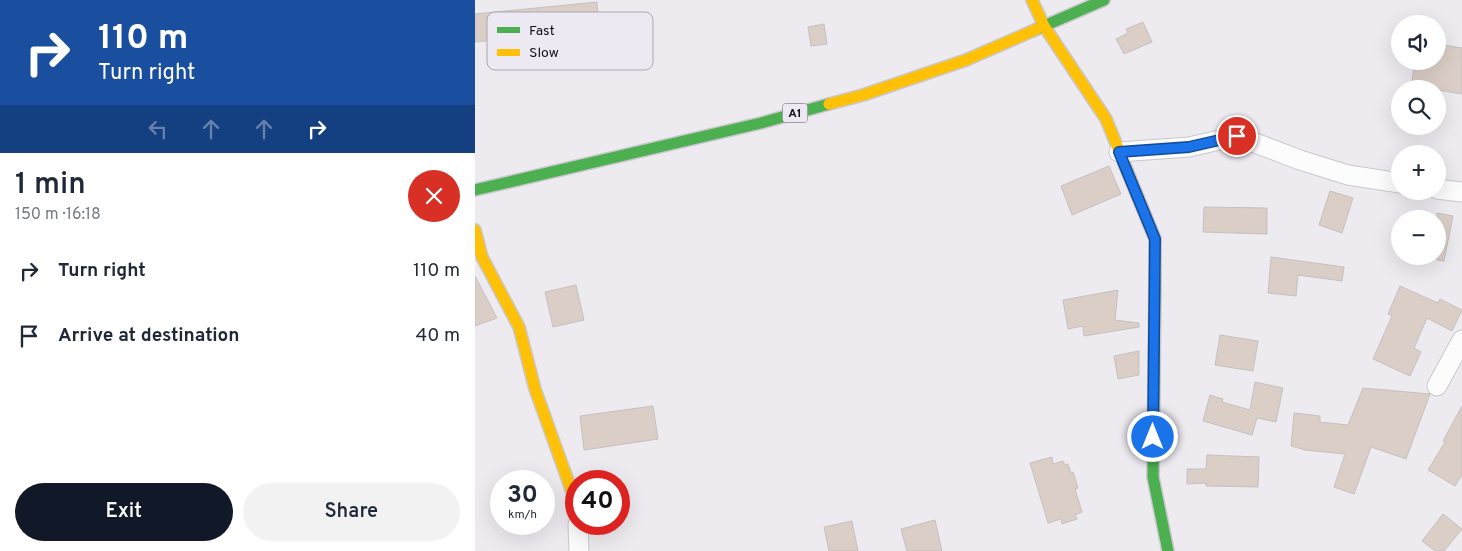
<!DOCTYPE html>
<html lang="en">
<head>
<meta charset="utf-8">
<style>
	body { margin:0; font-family:Overpass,sans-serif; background:#f2f2f3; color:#1f2937; height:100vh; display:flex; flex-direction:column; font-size:19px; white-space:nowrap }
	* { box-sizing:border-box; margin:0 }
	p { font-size:16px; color:#747a83 }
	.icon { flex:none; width:28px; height:28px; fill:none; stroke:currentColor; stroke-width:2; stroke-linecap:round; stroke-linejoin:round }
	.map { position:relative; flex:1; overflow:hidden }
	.drawer { display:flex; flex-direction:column; background:#fff; width:475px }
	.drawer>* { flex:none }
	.banner { background:#1a4fa0; color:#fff; overflow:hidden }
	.controls { position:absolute; left:916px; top:15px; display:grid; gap:10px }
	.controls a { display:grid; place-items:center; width:55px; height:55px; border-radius:50%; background:#fff; box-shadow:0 5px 20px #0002; font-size:25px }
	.speed { position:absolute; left:15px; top:470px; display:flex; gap:10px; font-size:25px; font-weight:700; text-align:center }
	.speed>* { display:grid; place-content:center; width:65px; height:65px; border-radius:50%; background:#fff; box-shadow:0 5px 20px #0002; line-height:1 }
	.speed small { font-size:12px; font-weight:400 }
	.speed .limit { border:8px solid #d22; background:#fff; color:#111 }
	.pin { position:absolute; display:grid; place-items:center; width:42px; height:42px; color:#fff; margin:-21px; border:2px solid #fff; border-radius:50%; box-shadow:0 1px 5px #0007 }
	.me { position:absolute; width:55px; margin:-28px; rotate:0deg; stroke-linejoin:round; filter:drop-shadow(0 0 4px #0008) }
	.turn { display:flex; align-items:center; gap:18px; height:105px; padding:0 15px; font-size:22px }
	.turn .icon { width:65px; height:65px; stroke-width:2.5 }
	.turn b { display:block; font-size:35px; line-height:42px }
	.lanes { display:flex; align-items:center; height:48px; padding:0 15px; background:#0003; justify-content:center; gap:25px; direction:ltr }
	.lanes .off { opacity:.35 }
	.round { display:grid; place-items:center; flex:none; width:52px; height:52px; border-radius:26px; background:#f2f2f3 }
	.headline { display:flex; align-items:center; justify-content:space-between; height:85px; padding:0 15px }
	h1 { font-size:30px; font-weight:600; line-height:38px }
	.action { display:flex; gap:10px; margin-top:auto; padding:10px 15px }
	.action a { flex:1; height:58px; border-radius:30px; background:#111827; color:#fff; font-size:20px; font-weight:600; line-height:58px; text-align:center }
	.action a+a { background:#f2f2f3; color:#1f2937 }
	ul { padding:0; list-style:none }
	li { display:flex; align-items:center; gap:15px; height:65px; padding:0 15px }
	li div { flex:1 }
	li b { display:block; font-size:19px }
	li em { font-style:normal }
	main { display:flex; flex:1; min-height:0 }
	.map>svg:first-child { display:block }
	.building { fill:#dbcec6; stroke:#c4c1c2 }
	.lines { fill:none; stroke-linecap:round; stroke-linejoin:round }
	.street-casing { stroke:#c9c8cc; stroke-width:21 }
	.fast-casing { stroke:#c9c8cc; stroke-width:14 }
	.slow-casing { stroke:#c9c8cc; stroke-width:14 }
	.street { stroke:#fcfcfd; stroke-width:19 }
	.fast { stroke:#4caf50; stroke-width:11 }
	.slow { stroke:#ffc107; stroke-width:11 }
	.route-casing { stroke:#114b97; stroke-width:12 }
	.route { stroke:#1a73e8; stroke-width:9 }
	.labels { text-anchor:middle; stroke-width:4; stroke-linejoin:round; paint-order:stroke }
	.shield { fill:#ece9f2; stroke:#535257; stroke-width:1 }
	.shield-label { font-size:12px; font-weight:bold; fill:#121114 }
	.key { fill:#ece9f2; stroke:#aba8af; stroke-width:1 }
	.key-label { font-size:14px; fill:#121114 }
</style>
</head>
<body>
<main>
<section class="drawer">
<div class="banner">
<div class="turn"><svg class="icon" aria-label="right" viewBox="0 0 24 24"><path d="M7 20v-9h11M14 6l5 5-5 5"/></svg><div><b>110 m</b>Turn right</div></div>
<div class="lanes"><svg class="icon off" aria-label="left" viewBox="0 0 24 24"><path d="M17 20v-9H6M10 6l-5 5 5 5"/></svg><svg class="icon off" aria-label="ahead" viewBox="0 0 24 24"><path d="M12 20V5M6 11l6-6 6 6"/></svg><svg class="icon off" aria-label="ahead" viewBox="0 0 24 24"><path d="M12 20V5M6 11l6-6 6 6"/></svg><svg class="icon" aria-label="right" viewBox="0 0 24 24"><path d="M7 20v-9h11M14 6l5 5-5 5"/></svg></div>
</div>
<div class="headline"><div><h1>1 min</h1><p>150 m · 16:18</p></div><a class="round" style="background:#d93025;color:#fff"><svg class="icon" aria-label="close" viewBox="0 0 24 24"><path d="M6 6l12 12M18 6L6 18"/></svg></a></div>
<ul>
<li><svg class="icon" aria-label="right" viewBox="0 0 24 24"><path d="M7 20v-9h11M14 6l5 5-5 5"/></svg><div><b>Turn right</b></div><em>110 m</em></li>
<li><svg class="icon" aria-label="arrive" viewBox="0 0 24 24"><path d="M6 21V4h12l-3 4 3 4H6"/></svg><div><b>Arrive at destination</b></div><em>40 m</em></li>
</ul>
<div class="action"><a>Exit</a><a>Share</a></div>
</section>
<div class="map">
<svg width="987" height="551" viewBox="0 0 987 551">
	<rect width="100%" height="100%" fill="#edebf0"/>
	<g class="building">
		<polygon points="122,2 124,30 75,36 74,45 54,47 53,37 0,42 0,14"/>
		<polygon points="668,22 677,42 649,54 641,39 653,33 651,29"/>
		<polygon points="349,24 352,44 336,46 333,27"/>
		<polygon points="962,44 987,48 987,94 962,90 962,89 936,87 940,61 962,61"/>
		<polygon points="634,166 646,194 597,215 586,186"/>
		<polygon points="855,191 878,198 867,233 844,225"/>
		<polygon points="729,207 792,208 792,234 728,232"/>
		<polygon points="962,213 978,216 969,261 962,260"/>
		<polygon points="796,257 869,267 867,281 823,275 821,296 793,293"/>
		<polygon points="0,276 22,318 0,326"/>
		<polygon points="101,285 109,320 78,327 70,292"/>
		<polygon points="925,286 963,303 965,299 987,310 977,331 952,318 939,348 946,352 935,376 898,359 917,316 913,314"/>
		<polygon points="643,290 640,320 664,323 664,327 609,336 608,326 593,329 588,300"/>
		<polygon points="745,335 783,341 778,371 740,365"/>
		<polygon points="664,351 664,375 643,379 639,356"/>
		<polygon points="780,382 808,388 801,422 782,418 777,435 728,421 735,395 748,399 747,402 775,410"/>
		<polygon points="888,388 955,394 931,459 896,447 879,494 859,487 870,454 830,450 816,446 819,413 845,416 845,422 873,425"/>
		<polygon points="178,406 183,439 109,450 105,416"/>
		<polygon points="987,406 987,475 980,486 953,470 970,442 968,441"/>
		<polygon points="732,455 784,457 783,487 731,486 731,483 712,484 712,469 731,469"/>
		<polygon points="577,457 578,464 588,461 590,465 593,464 596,473 598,472 603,488 600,489 607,512 600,515 602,519 587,524 586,519 573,523 555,463"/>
		<polygon points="968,514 987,529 969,551 960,551 947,541"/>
		<polygon points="460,520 467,551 432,551 426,529"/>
		<polygon points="377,521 383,551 354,551 349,527"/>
	</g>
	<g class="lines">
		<defs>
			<g id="street">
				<polyline points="644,152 714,147 762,136 825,160 873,175 925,183"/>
				<polyline points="962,189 987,192"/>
				<polyline points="962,386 987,340"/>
				<polyline points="103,524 104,551"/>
			</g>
			<g id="fast">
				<polyline points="562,29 629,0"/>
				<polyline points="0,190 286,123 354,104"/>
				<polyline points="680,280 678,477 693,551"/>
			</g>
			<g id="slow">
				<polyline points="557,0 569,26 631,119 680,239 680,280"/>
				<polyline points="354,104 388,95 491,60 562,29"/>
				<polyline points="0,230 7,257 44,327 60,389 101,503"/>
			</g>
		</defs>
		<use href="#street" class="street-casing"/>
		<use href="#fast" class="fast-casing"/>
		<use href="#slow" class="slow-casing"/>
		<use href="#street" class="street"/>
		<use href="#fast" class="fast"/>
		<use href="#slow" class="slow"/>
	</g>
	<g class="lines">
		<defs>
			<polyline id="route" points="678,437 680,239 644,152 714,147 762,136"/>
		</defs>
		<use href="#route" class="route-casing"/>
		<use href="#route" class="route"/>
	</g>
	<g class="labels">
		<rect class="shield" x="307.5" y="103.5" width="25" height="19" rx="4"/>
		<g class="shield-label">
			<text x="320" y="117">A1</text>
		</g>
	</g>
	<rect x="12" y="12" width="166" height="58" rx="8" class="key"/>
	<rect x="22" y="27" width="23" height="6" fill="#4caf50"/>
	<rect x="22" y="49" width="23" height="7" fill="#ffc107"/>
	<g class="key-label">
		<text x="54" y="35">Fast</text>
		<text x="54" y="57">Slow</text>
	</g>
</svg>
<div class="controls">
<a><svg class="icon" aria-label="sound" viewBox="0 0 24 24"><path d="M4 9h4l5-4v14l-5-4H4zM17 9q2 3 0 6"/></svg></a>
<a><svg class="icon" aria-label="search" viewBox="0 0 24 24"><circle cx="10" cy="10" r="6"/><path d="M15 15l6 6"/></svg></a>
<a>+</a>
<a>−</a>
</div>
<div class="speed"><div>30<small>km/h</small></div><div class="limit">40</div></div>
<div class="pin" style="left:762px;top:136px;background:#d93025"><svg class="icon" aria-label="arrive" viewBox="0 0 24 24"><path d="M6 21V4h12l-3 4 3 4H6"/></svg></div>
<svg class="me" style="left:678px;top:437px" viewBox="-20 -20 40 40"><circle r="17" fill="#1a73e8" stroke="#fff" stroke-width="3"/><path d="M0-11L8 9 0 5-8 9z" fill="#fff"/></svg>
</div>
</main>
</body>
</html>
